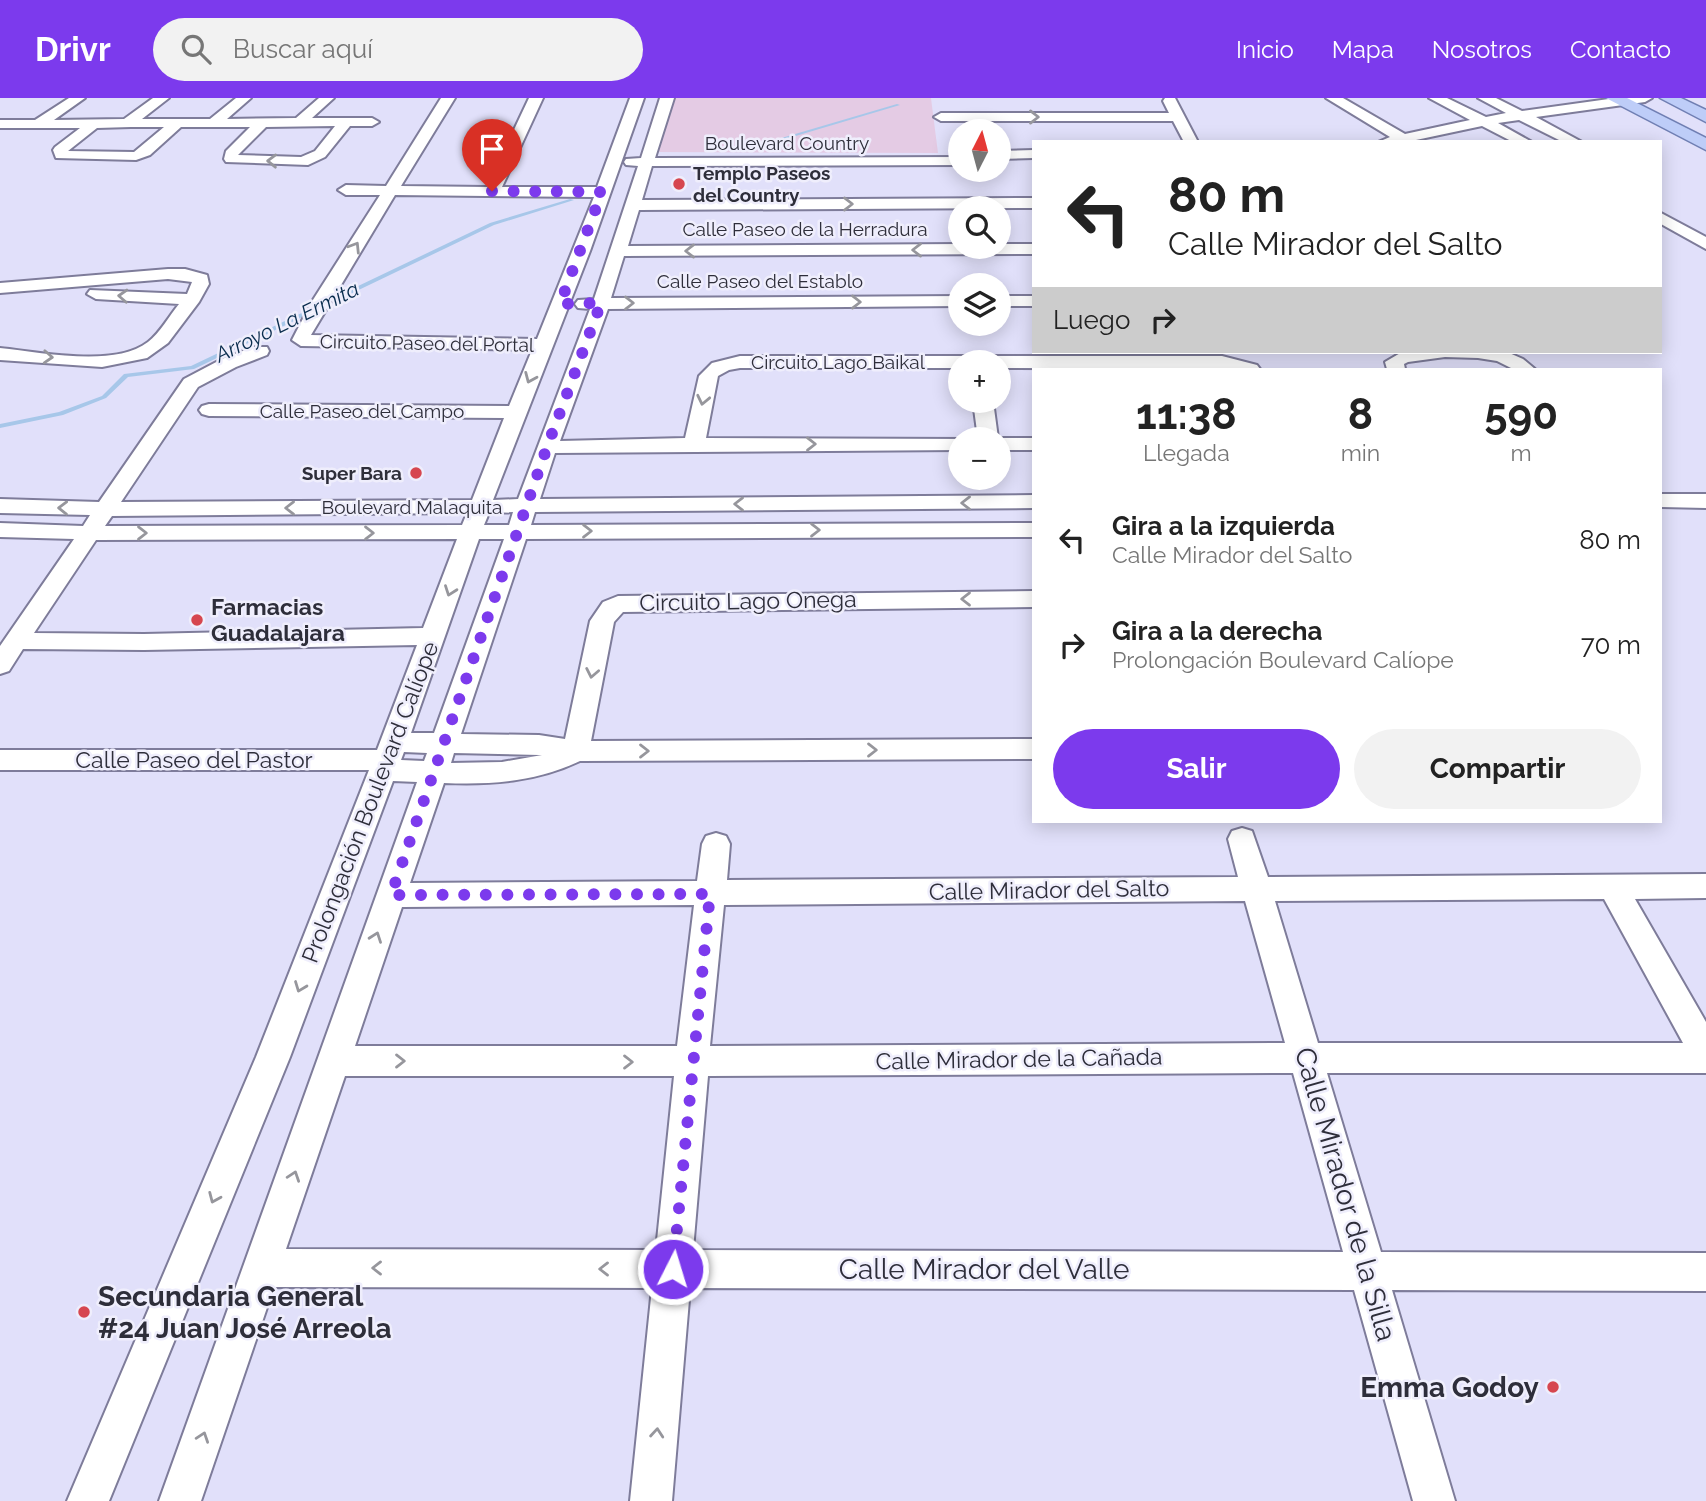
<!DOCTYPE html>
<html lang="es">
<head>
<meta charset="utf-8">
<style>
	body { margin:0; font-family:Raleway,sans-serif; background:#f2f2f2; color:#222; height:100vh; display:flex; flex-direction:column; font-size:26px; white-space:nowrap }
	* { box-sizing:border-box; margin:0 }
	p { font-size:23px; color:#767676 }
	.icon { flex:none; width:38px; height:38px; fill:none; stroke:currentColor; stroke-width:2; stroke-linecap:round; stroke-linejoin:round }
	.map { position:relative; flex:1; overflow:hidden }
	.details { position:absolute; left:1032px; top:270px; width:630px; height:455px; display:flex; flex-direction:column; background:#fff; border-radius:0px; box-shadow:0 4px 18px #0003 }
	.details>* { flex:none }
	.guide { position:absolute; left:1032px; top:42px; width:630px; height:214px; border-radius:0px; box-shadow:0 4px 18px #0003; background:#fff; color:#222; overflow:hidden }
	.needle { width:46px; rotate:6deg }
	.tools { position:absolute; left:948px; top:21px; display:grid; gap:14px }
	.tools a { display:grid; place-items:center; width:63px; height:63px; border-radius:50%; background:#fff; box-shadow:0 4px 18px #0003; font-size:35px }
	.pin { position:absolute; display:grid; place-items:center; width:60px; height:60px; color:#fff; margin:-72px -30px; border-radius:50% 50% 50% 0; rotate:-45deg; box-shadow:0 0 7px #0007 }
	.pin .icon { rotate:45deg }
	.me { position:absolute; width:77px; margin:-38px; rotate:5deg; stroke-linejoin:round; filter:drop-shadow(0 0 5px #0008) }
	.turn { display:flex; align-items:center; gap:24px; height:147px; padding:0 21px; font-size:32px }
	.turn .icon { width:91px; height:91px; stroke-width:2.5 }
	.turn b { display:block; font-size:49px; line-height:60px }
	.then { display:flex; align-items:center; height:66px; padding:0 21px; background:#0003; gap:14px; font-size:26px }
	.eta { display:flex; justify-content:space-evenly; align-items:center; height:119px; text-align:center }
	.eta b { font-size:42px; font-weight:700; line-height:49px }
	.primary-button { display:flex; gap:14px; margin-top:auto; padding:14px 21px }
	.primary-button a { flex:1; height:80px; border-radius:42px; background:#7c3aed; color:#fff; font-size:28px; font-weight:700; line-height:80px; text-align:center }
	.primary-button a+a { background:#f2f2f2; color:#222 }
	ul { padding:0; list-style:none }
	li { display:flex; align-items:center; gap:21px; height:105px; padding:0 21px }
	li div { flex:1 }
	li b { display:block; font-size:26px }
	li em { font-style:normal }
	header { display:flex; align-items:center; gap:42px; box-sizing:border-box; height:98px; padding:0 35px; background:#7c3aed; color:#fff }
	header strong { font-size:33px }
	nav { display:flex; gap:38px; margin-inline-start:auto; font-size:24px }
	.search { width:490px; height:63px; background:#f2f2f2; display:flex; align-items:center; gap:18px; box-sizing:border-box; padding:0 24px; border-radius:38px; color:#767676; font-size:26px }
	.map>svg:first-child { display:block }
	.green { fill:#e4cbe4 }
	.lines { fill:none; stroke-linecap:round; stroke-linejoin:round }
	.stream { fill:#a7c7e9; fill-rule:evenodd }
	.minor-casing { stroke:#7e7c9a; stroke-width:4 }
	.major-casing { stroke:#707fb3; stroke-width:3 }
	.minor { fill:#fff; fill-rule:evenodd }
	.major { fill:#becdf8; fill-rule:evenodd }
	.oneway { stroke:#96969c }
	.route { stroke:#7c3aed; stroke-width:12; stroke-dasharray:0 21.6 }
	.poi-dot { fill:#d6464f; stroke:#efeefc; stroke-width:2.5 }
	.labels { text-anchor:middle; stroke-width:5; stroke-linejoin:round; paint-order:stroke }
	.far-street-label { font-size:19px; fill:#2e2e3a; stroke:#efeefc }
	.far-poi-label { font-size:19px; font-weight:bold; fill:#2e2e3a; stroke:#efeefc; text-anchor:start }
	.far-water-label { font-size:21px; font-style:italic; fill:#092c4d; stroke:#efeefc }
	.street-label { font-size:23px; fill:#2e2e3a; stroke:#efeefc }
	.poi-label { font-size:23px; font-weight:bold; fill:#2e2e3a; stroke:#efeefc; text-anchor:start }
	.near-street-label { font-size:28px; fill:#2e2e3a; stroke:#efeefc }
	.near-poi-label { font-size:28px; font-weight:bold; fill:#2e2e3a; stroke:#efeefc; text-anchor:start }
</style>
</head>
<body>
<header>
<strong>Drivr</strong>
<div class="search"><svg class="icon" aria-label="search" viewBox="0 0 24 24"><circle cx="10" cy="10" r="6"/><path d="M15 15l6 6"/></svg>Buscar aquí</div>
<nav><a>Inicio</a><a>Mapa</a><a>Nosotros</a><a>Contacto</a></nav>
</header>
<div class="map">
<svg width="1706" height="1403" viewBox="0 0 1706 1403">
	<rect width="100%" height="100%" fill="#e1e0fa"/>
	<polygon class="green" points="672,0 931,0 938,55 656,54"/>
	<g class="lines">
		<g class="stream">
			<polygon points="897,6 900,7 762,48 758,47"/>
			<polygon points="570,101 574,102 494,127 194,271 128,279 106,300 63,317 0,330 0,326 59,314 102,298 124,276 191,268 490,125"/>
		</g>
		<defs>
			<g id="minor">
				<path d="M69 0H85L54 22 124 21 153 0H169L142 21H210L236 0H251L227 21 296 20 319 0H334L312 20H372L379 24 372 28H350L325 59 308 67 226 64 224 61 226 53 250 29H181L150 57 136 62 56 60 53 52 55 49 80 30H0V22H35ZM335 28 315 53 301 59 238 57 266 29ZM131 29H164L134 54 68 53 97 30Z"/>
				<path d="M441 0H455L401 88 487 89 529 0H543L502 89H597L630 0H644L590 153 493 402 518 401 590 211 578 210 575 206 578 202 594 201 638 68 626 67 624 64 626 61 641 60 660 0H674L655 60 961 59V67L652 68 642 102 1034 100V110L639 112 628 148 961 146V149H999V146H1034V156L624 158 611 200 961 198V208L608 211 560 343 685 340 699 278 712 265 740 258H1222L1257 267 1260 271 999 270V264H961V270H740L729 272 718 278 706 340 967 341H961V352L555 355 540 401 1034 397V410L535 414 531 427 1034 425V439L526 441 461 636 539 637 565 641 590 523 603 504 618 498 1034 493V509L623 514 614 524 591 643 1034 641V661L580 663C536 684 491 687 444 685L410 785 697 783 702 746 706 738 716 735 726 738 730 746 727 782 1238 779 1228 741 1232 733 1242 730 1252 733 1268 779 1706 776V800L1635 801 1706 924V975H1327L1381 1154 1706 1155V1193L1392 1192 1455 1403H1413L1354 1192 690 1190 672 1403H630L652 1190 274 1189 201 1403H159L417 684 393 683 290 959 109 1403H67L256 959 369 672H0V652H377L417 547 144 552 23 551 9 573 0 576V548L74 441 0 439V425L83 428 90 417 0 415V401L99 404 184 281 222 261 253 249H267L269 253 267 257 236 269 198 289 121 404 472 402 504 320 209 318 202 316 199 312 202 308 209 306 509 308 532 252 301 248 292 242 311 205 380 97H346L338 92 346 87 386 88ZM395 97 594 99 537 241 311 237ZM513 414 509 427H484L489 415ZM467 415 462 427 105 428 112 418ZM457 441 423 530 144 536 34 535 96 442ZM479 441H504L434 635H411ZM404 654 427 655 424 663 401 662ZM454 655 539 657H542L502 664 451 665ZM1604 801 1683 945H1318L1275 803ZM1245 803 1285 945 710 948 724 807ZM694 807 677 948H355L402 809ZM1293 975 1343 1154 693 1152 708 978ZM345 978H674L656 1152 286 1151Z"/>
				<polygon points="1165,0 1175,0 1198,44 1184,44 1173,23 941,23 934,19 941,15 1169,15 1163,3"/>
				<polygon points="1326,0 1343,0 1405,36 1470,22 1429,0 1447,0 1486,19 1506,15 1478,0 1496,0 1522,13 1616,0 1652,0 1645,4 1536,19 1582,44 1563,44 1519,22 1498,25 1532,44 1513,44 1482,28 1416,42 1417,44 1378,44 1390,39"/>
				<polygon points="1034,52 1034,60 999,61 999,53"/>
				<polygon points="1661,115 1706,139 1706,151 1661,126"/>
				<path d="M168 171H185L207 177 209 186 199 204 168 245 147 260 102 269 0 262V250C41 254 114 270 148 244 160 235 169 218 179 206L96 201 87 196 90 192 187 196 192 184 168 181 0 195V185Z"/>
				<rect x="999" y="198" width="35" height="10"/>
				<polygon points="1402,254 1507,254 1523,261 1535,271 1513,271 1497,263 1478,260 1445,259 1408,264 1404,266 1405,271 1387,271 1385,264"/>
				<polygon points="973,303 993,303 998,340 1034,340 1034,352 999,352 999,341 978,341"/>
				<polygon points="1661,396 1706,396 1706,410 1661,409"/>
			</g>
			<g id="major">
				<polygon points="1606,0 1627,0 1706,40 1706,52"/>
				<polygon points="1660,0 1681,0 1706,12 1706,24"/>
			</g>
		</defs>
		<use href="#minor" class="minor-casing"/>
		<use href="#major" class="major-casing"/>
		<use href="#minor" class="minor"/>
		<use href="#major" class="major"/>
	</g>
	<defs><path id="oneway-chevron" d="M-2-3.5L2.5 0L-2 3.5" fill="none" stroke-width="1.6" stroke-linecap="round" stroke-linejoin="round" transform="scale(1.75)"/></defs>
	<g class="oneway">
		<use href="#oneway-chevron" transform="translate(1034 19)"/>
		<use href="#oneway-chevron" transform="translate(272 63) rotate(-179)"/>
		<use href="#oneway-chevron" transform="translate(848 106)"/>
		<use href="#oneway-chevron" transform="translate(355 149) rotate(-58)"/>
		<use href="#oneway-chevron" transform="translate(917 152) rotate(180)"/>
		<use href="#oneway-chevron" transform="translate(690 153) rotate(180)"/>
		<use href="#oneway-chevron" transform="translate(123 198) rotate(-177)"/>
		<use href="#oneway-chevron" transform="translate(856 204)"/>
		<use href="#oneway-chevron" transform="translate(629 205)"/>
		<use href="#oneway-chevron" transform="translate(48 259) rotate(3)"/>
		<use href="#oneway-chevron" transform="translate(530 280) rotate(113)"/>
		<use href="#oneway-chevron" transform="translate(703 302) rotate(102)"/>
		<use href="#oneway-chevron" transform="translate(811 346)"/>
		<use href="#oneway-chevron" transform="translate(966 405) rotate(180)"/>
		<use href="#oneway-chevron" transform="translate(739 406) rotate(180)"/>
		<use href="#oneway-chevron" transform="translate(63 410) rotate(-179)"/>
		<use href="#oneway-chevron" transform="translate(290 410) rotate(180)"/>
		<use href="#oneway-chevron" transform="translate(815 432)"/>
		<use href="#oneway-chevron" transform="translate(587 433)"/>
		<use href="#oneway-chevron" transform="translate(142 435)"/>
		<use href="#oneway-chevron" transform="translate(369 435)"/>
		<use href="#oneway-chevron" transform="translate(450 493) rotate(110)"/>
		<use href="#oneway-chevron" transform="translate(966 501) rotate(180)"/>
		<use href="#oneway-chevron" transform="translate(592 575) rotate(101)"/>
		<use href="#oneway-chevron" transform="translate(872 652)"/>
		<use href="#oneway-chevron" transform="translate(644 653)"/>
		<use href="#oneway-chevron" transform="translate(376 839) rotate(-70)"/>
		<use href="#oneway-chevron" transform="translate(300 889) rotate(111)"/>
		<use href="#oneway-chevron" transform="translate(400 963)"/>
		<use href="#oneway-chevron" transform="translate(628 964)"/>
		<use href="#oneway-chevron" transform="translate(294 1078) rotate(-71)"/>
		<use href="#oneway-chevron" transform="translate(214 1100) rotate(113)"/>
		<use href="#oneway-chevron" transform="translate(377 1170) rotate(-180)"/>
		<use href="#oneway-chevron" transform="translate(604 1171) rotate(-180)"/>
		<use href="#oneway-chevron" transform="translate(657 1335) rotate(-85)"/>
		<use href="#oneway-chevron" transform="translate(203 1339) rotate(-71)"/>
	</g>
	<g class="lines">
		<polyline class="route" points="492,93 602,94 560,206 601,205 547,349 391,797 710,796 673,1171"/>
	</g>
	<g class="poi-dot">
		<circle cx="679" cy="86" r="7"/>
		<circle cx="416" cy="375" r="7"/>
		<circle cx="197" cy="522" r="7"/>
		<circle cx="84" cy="1214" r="7"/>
		<circle cx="1553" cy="1289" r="7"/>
	</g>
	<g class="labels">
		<g class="far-street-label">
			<text x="787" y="52">Boulevard Country</text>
			<text x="805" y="138">Calle Paseo de la Herradura</text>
			<text x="760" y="190">Calle Paseo del Establo</text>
			<text transform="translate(427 245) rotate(1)" y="7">Circuito Paseo del Portal</text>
			<text x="838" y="271">Circuito Lago Baikal</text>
			<text x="362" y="320">Calle Paseo del Campo</text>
			<text x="412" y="416">Boulevard Malaquita</text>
		</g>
		<g class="far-poi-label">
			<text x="693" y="82">Templo Paseos<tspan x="693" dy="22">del Country</tspan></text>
			<text x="402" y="382" text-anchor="end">Super Bara</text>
		</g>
		<g class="far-water-label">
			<text transform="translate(287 224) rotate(-26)" y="7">Arroyo La Ermita</text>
		</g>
		<g class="street-label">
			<text transform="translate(748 503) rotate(-1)" y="8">Circuito Lago Onega</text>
			<text x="194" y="670">Calle Paseo del Pastor</text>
			<text transform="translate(370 704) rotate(-69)" y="8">Prolongación Boulevard Calíope</text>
			<text transform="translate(1049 792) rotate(-1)" y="8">Calle Mirador del Salto</text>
			<text transform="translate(1019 961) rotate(-1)" y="8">Calle Mirador de la Cañada</text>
		</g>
		<g class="poi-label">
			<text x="211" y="517">Farmacias<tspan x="211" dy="26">Guadalajara</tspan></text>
		</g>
		<g class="near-street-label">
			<text transform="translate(1346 1096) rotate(74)" y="10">Calle Mirador de la Silla</text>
			<text x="984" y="1181">Calle Mirador del Valle</text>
		</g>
		<g class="near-poi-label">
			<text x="98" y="1208">Secundaria General<tspan x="98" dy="32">#24 Juan José Arreola</tspan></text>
			<text x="1539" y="1299" text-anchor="end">Emma Godoy</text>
		</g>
	</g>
</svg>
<div class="tools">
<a><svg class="needle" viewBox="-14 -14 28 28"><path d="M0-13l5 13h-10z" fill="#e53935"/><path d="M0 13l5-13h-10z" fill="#767676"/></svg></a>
<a><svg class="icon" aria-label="search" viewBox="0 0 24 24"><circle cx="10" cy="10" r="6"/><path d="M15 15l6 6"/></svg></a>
<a><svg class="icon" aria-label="layers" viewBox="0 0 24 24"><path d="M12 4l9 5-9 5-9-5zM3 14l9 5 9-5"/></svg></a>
<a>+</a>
<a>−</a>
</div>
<div class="pin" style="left:492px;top:93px;background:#d93025"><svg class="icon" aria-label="arrive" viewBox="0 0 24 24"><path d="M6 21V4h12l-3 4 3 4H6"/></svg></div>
<svg class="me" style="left:673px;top:1171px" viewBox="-20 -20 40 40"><circle r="17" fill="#7c3aed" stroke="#fff" stroke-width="3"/><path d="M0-11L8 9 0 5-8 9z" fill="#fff"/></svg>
<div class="guide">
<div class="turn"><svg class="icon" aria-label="left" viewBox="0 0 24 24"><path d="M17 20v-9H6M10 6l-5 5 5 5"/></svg><div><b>80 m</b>Calle Mirador del Salto</div></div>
<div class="then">Luego<svg class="icon" aria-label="right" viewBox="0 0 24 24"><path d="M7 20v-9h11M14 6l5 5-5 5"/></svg></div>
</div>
<section class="details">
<div class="eta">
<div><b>11:38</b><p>Llegada</p></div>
<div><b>8</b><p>min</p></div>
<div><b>590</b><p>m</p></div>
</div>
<ul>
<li><svg class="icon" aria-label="left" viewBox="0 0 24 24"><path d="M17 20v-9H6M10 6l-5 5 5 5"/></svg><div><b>Gira a la izquierda</b><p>Calle Mirador del Salto</p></div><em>80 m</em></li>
<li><svg class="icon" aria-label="right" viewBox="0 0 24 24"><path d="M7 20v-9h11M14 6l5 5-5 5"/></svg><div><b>Gira a la derecha</b><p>Prolongación Boulevard Calíope</p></div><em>70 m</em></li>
</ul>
<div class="primary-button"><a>Salir</a><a>Compartir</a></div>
</section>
</div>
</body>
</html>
